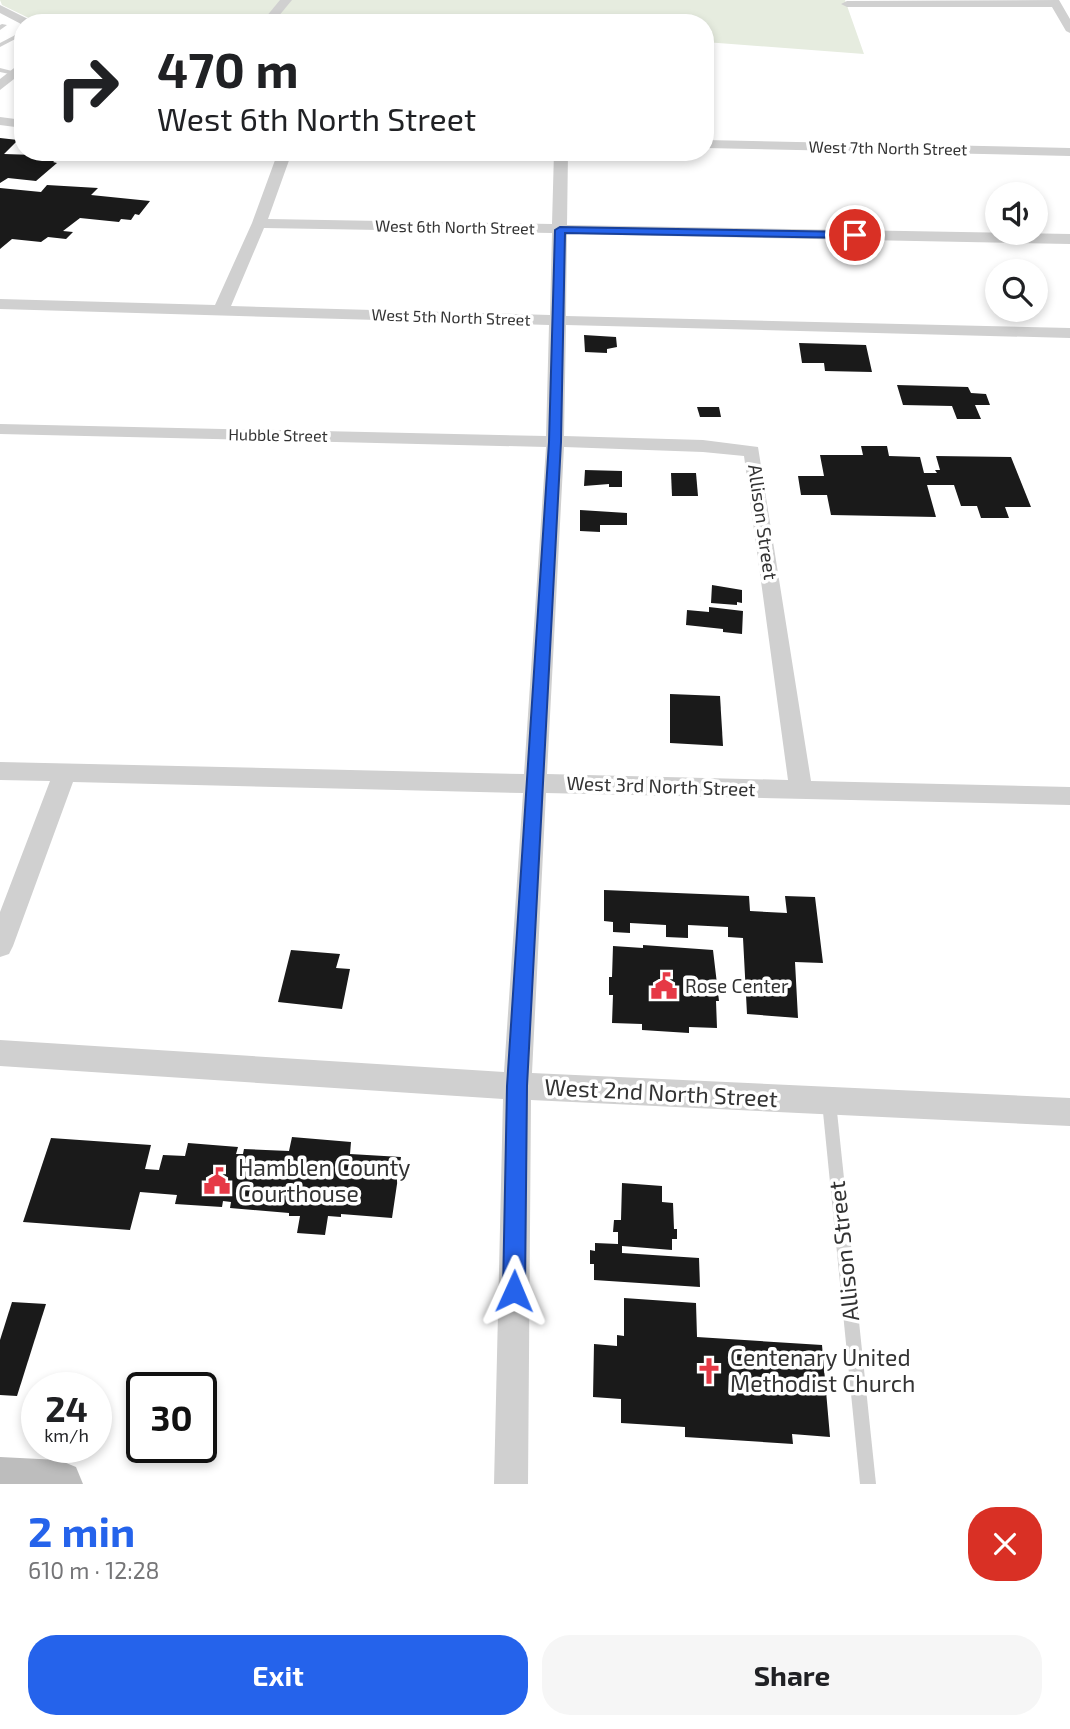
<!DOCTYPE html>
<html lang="en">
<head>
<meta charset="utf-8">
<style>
	body { margin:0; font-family:"Exo 2",sans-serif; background:#f6f6f6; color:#202124; height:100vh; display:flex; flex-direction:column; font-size:26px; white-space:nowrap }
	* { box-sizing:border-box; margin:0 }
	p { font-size:23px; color:#757577 }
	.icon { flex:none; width:38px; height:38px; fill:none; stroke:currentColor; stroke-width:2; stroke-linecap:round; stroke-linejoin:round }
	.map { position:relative; height:1484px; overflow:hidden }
	.drawer { display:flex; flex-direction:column; background:#fff; flex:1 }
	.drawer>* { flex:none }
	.banner { position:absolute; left:14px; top:14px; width:700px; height:147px; border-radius:28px; box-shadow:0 4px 10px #0003; background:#fff; color:#202124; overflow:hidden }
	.fabs { position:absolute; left:985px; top:182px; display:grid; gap:14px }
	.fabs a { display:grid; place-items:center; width:63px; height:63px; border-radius:50%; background:#fff; box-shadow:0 4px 10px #0003; font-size:35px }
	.speed { position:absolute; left:21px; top:1372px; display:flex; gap:14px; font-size:35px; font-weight:700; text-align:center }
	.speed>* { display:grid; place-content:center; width:91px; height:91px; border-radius:50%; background:#fff; box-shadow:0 4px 10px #0003; line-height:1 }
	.speed small { font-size:18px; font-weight:400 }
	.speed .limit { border:4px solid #111; border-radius:10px; background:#fff; color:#111 }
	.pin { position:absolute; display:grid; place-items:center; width:60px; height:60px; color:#fff; margin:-30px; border:4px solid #fff; border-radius:50%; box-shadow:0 2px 7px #0007 }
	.me { position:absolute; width:77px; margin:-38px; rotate:1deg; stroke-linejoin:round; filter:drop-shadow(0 0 5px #0008) }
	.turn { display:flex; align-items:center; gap:24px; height:147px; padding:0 28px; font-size:32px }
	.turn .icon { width:91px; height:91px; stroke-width:2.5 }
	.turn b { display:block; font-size:49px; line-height:60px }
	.round { display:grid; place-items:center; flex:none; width:74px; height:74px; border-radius:28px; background:#f6f6f6 }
	.overview { display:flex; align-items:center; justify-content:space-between; height:119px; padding:0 28px }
	h1 { font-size:42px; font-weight:700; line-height:52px; color:#2563eb }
	.button { display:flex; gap:14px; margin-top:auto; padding:14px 28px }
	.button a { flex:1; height:80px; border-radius:28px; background:#2563eb; color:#fff; font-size:28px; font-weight:700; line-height:80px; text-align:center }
	.button a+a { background:#f6f6f6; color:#202124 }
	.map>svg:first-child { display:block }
	.green { fill:#e6ecdf }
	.building { fill:#1a1a1a }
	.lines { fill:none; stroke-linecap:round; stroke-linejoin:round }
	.lane { fill:#d0d0d0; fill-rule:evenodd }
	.street { fill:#d0d0d0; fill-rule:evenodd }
	.secondary { fill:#bdbdbd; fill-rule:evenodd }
	.route { fill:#2563eb; stroke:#184099; stroke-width:2 }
	.labels { text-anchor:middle; stroke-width:7; stroke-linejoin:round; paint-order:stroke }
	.far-street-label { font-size:16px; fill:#333; stroke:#fff }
	.street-label { font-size:19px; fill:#333; stroke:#fff }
	.poi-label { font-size:19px; fill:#333; stroke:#fff; text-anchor:start }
	.near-street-label { font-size:23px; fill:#333; stroke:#fff }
	.near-poi-label { font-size:23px; fill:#333; stroke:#fff; text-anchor:start }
</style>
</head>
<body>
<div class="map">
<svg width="1070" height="1484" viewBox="0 0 1070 1484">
	<rect width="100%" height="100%" fill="#fff"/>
	<polygon class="green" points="0,0 845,0 864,54 705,42 705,23 39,23 2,5"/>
	<g class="building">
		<polygon points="0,138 18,140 4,154 35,155 57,159 53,162 57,163 36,181 8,178 0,183"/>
		<polygon points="47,185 98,188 91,195 150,201 139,215 135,214 131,220 121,219 119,222 80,218 63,231 73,232 66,239 48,237 41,242 12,239 0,249 0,188 41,192"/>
		<polygon points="584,335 616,337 617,347 607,349 607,353 585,352"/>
		<polygon points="799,343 866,345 872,372 825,371 824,363 802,363"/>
		<polygon points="897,385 968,387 971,393 986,394 990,405 975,405 981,419 957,419 952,406 903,405"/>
		<polygon points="697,407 719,407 721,417 700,417"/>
		<polygon points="861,446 887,446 889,456 920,457 924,473 937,473 935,470 940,470 936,456 1011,457 1031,507 1005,507 1009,518 981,518 977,506 961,506 954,485 927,485 936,517 831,515 827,495 801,495 798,476 824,476 820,455 863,455"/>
		<polygon points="585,470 622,471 622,487 609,487 609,484 584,486"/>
		<polygon points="671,473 696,473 698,496 672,496"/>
		<polygon points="580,510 627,513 627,525 600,525 600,532 580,531"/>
		<polygon points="712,585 742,590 742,603 737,602 737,605 711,603"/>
		<polygon points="709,607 743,611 742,634 723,632 723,629 686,625 687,610 709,612"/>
		<polygon points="670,694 720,696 723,746 670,743"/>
		<polygon points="604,890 749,896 750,911 787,913 785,896 815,897 823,963 795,962 798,1018 747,1014 743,938 728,937 728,927 688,925 688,938 666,937 666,925 630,923 630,933 613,932 613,922 604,921"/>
		<polygon points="643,945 713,950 719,1001 716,1001 717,1028 689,1027 689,1033 642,1030 642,1024 612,1023 613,995 609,995 609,977 612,977 613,946 643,948"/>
		<polygon points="291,950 340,954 336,968 350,969 342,1009 278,1002"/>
		<polygon points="292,1137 351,1142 350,1154 401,1157 392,1218 341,1214 341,1217 328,1216 325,1235 297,1233 300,1216 289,1216 289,1213 230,1208 231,1202 223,1201 222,1207 175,1204 177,1195 140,1192 130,1230 23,1222 51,1138 151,1145 145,1169 159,1170 163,1155 185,1156 188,1143 238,1147 236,1154 243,1154 244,1149 289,1151"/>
		<polygon points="622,1183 662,1186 662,1202 673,1203 674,1229 677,1229 677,1239 672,1239 672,1250 622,1246 622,1253 699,1258 700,1287 594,1280 594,1264 590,1264 590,1250 595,1251 595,1243 618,1244 618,1232 613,1232 614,1220 621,1220"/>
		<polygon points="624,1298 696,1303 697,1337 822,1345 830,1437 792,1434 793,1444 685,1437 685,1427 621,1423 621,1399 593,1397 594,1344 617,1346 617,1335 624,1336"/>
		<polygon points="12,1302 46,1304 17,1396 0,1395 0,1340"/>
	</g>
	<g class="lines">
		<g class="lane">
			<polygon points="2,24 7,25 0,30 0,25"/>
			<polygon points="23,31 23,35 0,47 0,43"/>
			<polygon points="0,68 16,72 17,73 14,75 0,72"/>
			<polygon points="829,1096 834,1098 836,1102 876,1484 860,1484 822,1102 824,1098"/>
		</g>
		<g class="street">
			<polygon points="280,0 292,0 273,23 261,23"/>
			<polygon points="1059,0 1070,19 1070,33 1066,31 1052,7 847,7 841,4 847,1"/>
			<polygon points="0,5 32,21 34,23 23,25 0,13"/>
			<polygon points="23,61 23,72 0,90 0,79"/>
			<polygon points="0,117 23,120 23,128 0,125"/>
			<polygon points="705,140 1070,148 1070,156 705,148"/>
			<path d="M278 152H292L268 219 552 224 554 152H568L567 225 1070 234V244L567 234 566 316 1070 328V338L566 325 564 436 703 440 758 447 811 781 1070 787V805L546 793 532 1073 1070 1098V1126L531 1100 528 1484H494L503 1099 0 1066V1040L504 1072 523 793 73 782 13 946 9 954 0 957V912L50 781 0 780V762L524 774 546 447 0 434V424L546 436 549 325 0 309V299L215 305 252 223ZM264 228 552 233 550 315 231 306ZM564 447 703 452 744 456 788 780 547 774Z"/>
		</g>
		<polygon class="secondary" points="0,1457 59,1460 76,1467 83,1484 0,1484"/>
	</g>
	<polygon class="route" points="560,227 855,232 860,235 855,238 565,233 561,442 527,1086 525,1291 522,1299 514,1302 506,1299 503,1291 507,1086 549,442 555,230"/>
	<defs>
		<symbol id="civic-bare" viewBox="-9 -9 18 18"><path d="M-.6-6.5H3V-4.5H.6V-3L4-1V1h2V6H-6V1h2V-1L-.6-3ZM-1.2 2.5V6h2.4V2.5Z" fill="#e63946" stroke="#fff" stroke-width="2.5" paint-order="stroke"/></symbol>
		<symbol id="church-bare" viewBox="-9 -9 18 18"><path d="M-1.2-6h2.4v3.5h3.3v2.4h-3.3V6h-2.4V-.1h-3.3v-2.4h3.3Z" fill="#e63946" stroke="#fff" stroke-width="2.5" paint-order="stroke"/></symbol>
	</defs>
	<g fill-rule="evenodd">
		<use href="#civic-bare" x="645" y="967" width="38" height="38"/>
		<use href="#civic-bare" x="198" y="1162" width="38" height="38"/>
		<use href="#church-bare" x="690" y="1352" width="38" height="38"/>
	</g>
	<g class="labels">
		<g class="far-street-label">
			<text transform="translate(888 148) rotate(1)" y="6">West 7th North Street</text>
			<text transform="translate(455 227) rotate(1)" y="6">West 6th North Street</text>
			<text transform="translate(451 317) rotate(2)" y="6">West 5th North Street</text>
			<text transform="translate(278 435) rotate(1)" y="6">Hubble Street</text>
		</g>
		<g class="street-label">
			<text transform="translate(763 522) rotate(82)" y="7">Allison Street</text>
			<text transform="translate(661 786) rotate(2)" y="7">West 3rd North Street</text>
		</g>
		<g class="poi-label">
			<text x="685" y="993">Rose Center</text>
		</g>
		<g class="near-street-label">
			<text transform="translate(661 1093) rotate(3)" y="8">West 2nd North Street</text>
			<text transform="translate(844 1251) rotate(-96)" y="8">Allison Street</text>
		</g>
		<g class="near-poi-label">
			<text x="238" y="1176">Hamblen County<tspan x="238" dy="26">Courthouse</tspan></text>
			<text x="730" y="1366">Centenary United<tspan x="730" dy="26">Methodist Church</tspan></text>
		</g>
	</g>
</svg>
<div class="fabs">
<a><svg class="icon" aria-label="sound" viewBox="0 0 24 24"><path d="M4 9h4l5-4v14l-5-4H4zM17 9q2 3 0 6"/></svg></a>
<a><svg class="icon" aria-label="search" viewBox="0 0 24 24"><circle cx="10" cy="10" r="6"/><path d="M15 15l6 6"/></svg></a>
</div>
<div class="speed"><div>24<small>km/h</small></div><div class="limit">30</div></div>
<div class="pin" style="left:855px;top:235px;background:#d93025"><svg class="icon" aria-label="arrive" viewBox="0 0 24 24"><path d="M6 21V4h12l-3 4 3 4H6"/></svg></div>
<svg class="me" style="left:514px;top:1291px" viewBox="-20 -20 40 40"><path d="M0-17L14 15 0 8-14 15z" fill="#2563eb" stroke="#fff" stroke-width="4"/></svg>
<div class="banner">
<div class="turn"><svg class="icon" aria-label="right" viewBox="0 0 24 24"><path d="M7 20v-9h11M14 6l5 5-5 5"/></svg><div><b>470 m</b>West 6th North Street</div></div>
</div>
</div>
<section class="drawer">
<div class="overview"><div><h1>2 min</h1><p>610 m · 12:28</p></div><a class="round" style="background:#d93025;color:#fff"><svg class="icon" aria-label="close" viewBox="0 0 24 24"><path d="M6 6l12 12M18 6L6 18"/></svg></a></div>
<div class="button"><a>Exit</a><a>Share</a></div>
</section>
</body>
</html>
